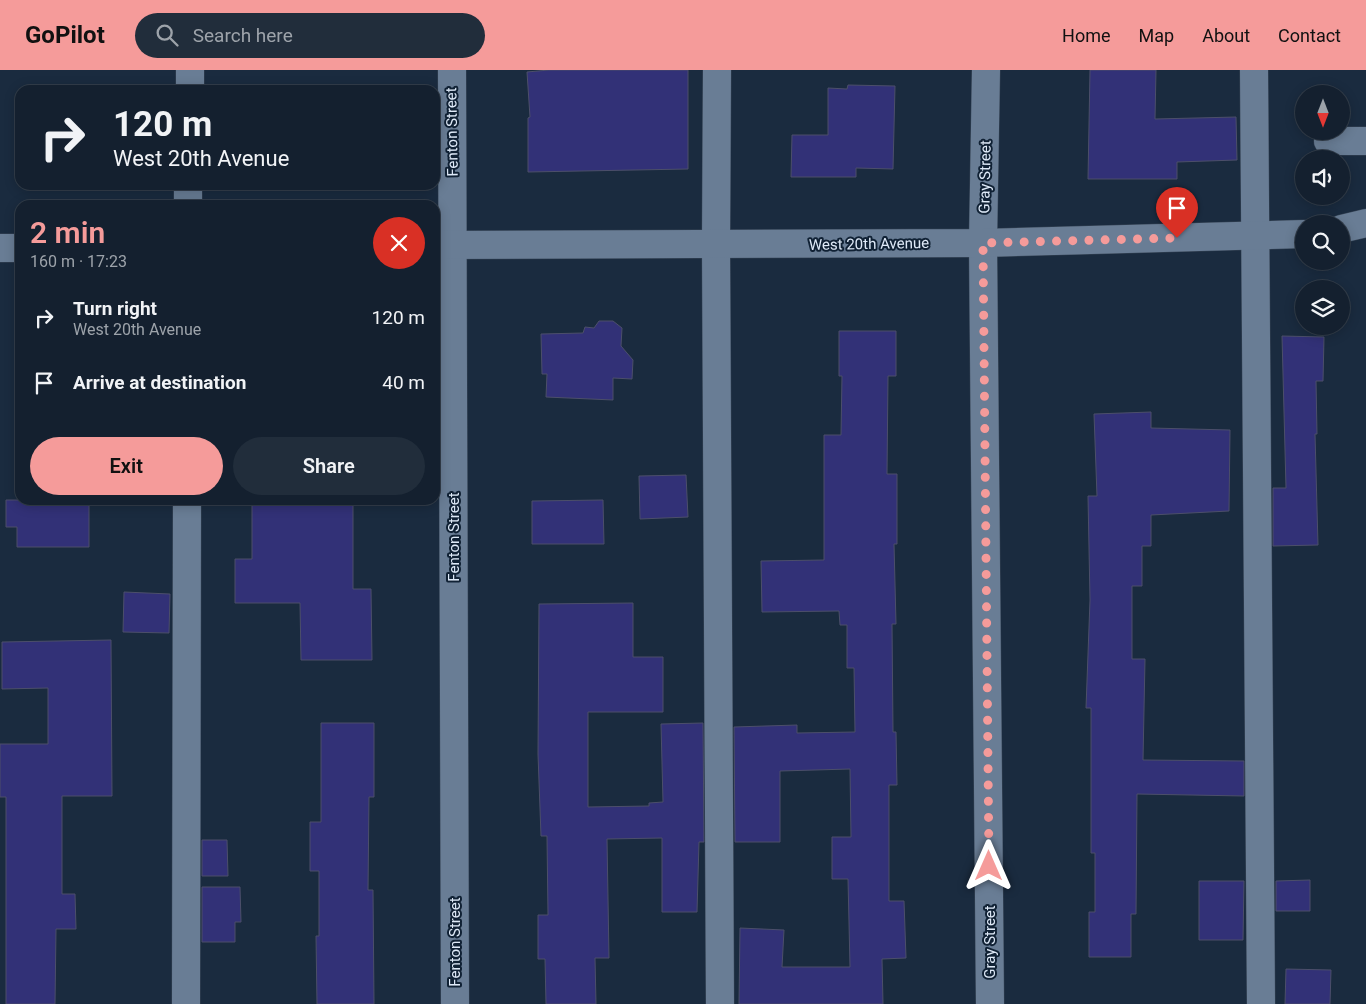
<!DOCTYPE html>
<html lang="en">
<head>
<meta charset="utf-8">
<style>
	body { margin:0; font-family:Roboto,sans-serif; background:#212d3b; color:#f1f3f6; height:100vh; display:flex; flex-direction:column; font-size:19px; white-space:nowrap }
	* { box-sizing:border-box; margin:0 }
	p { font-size:16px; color:#9da3aa }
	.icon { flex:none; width:28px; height:28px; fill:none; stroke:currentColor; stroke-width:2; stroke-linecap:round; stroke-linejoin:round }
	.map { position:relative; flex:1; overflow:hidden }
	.side { position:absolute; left:15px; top:130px; width:425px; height:305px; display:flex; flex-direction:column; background:#14202f; border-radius:15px; box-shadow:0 2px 12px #0003,0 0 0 1px #333e4b }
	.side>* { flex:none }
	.top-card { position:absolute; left:15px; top:15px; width:425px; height:105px; border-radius:15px; box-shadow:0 2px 12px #0003,0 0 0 1px #333e4b; background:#14202f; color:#f1f3f6; overflow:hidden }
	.needle { width:32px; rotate:180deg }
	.controls { position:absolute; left:1295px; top:15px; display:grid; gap:10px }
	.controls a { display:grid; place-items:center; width:55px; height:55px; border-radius:50%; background:#14202f; box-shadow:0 2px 12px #0003,0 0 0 1px #333e4b; font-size:25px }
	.pin { position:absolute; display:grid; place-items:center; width:42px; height:42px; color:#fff; margin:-51px -21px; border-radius:50% 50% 50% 0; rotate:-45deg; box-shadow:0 0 5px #0007 }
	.pin .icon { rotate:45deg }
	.me { position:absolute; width:55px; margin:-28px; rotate:0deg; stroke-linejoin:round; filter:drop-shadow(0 0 4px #0008) }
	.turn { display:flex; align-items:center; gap:18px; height:105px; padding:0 15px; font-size:22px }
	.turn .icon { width:65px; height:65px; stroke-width:2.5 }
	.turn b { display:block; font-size:35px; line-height:42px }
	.round { display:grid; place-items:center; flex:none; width:52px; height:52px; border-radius:26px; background:#212d3b }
	.head { display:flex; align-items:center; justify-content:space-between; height:85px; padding:0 15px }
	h1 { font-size:30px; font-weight:600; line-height:38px; color:#f59b9a }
	.primary-button { display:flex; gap:10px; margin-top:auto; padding:10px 15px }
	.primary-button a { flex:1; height:58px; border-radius:30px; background:#f59b9a; color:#111; font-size:20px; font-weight:600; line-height:58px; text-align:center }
	.primary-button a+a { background:#212d3b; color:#f1f3f6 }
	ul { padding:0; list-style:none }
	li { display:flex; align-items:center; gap:15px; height:65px; padding:0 15px }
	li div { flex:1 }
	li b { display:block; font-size:19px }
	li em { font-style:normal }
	header { display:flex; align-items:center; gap:30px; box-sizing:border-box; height:70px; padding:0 25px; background:#f59b9a; color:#111 }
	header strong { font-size:24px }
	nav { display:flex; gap:28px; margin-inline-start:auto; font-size:18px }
	.search { width:350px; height:45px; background:#212d3b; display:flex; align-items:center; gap:12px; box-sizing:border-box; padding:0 18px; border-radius:28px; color:#9da3aa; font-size:19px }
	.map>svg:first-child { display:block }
	.building { fill:#323177; stroke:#4c4f6a }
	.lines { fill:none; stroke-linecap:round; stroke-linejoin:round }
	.minor-casing { stroke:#394758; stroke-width:29 }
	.minor { stroke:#697d95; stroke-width:28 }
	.route { stroke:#f59b9a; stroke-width:9; stroke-dasharray:0 16.2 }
	.labels { text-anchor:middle; stroke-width:4; stroke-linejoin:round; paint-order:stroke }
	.street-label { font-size:15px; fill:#dfeaf8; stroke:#102134 }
</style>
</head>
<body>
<header>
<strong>GoPilot</strong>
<div class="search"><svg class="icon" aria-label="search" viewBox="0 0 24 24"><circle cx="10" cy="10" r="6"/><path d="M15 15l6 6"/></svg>Search here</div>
<nav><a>Home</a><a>Map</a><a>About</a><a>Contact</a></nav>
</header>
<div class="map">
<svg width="1366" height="934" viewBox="0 0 1366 934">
	<rect width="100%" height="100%" fill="#1a2b3f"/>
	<g class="building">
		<polygon points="549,0 688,0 688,99 528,102 528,48 530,47 527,2"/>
		<polygon points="1090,0 1156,0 1155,49 1236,47 1237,90 1177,92 1177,109 1088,109"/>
		<polygon points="848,15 895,16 893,99 856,98 856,107 791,107 792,65 828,65 828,18 847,19"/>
		<polygon points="599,251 613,251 622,258 621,276 633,290 632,309 613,308 613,330 546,327 547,304 542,304 541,264 583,263 585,257 594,258"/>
		<polygon points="839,261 896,261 896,306 888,306 887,404 897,404 897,474 894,474 896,554 892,554 893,662 896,662 897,715 889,715 889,831 904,831 906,888 882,889 883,934 739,934 740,858 784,860 782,897 850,897 848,809 832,809 832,767 851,767 850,699 780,701 780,772 735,772 734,657 797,655 797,663 855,662 854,598 847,598 847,555 840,555 839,541 762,542 761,491 824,490 824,365 841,365 842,306 839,306"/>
		<polygon points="1282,266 1324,267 1323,311 1316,311 1317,364 1315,364 1318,475 1273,476 1273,418 1286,418"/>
		<polygon points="1151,342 1151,358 1230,360 1229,441 1151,445 1151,476 1142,476 1142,516 1132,516 1132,589 1145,589 1143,690 1244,691 1244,726 1137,724 1136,844 1131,844 1131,887 1089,887 1089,842 1095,842 1095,783 1091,783 1091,638 1086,638 1090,530 1088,426 1097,426 1094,344"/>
		<polygon points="686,405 688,447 640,449 639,406"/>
		<polygon points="6,430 89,430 89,477 17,477 17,457 6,457"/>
		<polygon points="252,430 353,430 353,519 371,519 372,590 301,590 300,533 235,533 235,489 252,489"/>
		<polygon points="603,430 604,474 532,474 532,431"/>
		<polygon points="124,522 170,524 169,563 123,562"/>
		<polygon points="633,533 633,587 663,587 663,642 588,642 588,737 649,736 649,733 663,732 661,654 703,653 704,772 699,772 697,842 662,842 662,768 607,769 609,888 595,888 596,934 546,934 545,889 538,889 538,845 548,845 547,766 541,766 538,684 539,534"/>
		<polygon points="111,570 112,726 62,726 62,824 75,824 76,859 56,859 55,934 6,934 6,727 0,727 0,674 48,674 48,618 2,619 2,572"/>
		<polygon points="321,653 374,653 374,727 369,727 368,820 373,820 374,934 317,934 316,866 319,866 319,801 310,801 310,752 321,752"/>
		<polygon points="202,770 227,770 228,806 202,806"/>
		<polygon points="1310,810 1310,841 1276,841 1276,811"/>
		<polygon points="1199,811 1244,811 1243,870 1199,870"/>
		<polygon points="202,817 240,817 241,852 235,852 235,872 202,872"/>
		<polygon points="1286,899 1331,900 1330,934 1285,934"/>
	</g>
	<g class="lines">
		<defs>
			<g id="minor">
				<polyline points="452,0 455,934"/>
				<polyline points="717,0 716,175 720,934"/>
				<polyline points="986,0 983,173 990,934"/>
				<polyline points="1254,0 1261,934"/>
				<polyline points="190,20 190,0"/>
				<polyline points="1328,71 1366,71"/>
				<polyline points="188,135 188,115"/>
				<polyline points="1341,159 1366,153"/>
				<polyline points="435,175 983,173 1304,164"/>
				<polyline points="0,178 20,178"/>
				<polyline points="186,934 187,430"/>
			</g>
		</defs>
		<use href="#minor" class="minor-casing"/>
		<use href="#minor" class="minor"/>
	</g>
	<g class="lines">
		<polyline class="route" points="989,796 983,173 1177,168"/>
	</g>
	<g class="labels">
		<g class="street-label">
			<text transform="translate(452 62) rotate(-91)" y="5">Fenton Street</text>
			<text transform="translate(985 107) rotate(-89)" y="5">Gray Street</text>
			<text transform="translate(869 174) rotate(-1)" y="5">West 20th Avenue</text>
			<text transform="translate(454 467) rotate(-90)" y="5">Fenton Street</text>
			<text transform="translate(455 872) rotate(-90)" y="5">Fenton Street</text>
			<text transform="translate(990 872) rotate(-90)" y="5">Gray Street</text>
		</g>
	</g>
</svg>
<div class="controls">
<a><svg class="needle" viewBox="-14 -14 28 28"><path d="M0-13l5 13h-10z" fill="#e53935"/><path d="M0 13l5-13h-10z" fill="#9da3aa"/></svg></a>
<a><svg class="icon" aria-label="sound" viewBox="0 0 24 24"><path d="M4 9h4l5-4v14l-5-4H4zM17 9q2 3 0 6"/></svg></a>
<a><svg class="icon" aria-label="search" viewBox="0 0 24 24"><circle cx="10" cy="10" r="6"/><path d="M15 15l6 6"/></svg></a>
<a><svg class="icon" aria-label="layers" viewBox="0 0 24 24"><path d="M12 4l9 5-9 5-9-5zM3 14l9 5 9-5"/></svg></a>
</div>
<div class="pin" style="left:1177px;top:168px;background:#d93025"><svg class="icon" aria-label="arrive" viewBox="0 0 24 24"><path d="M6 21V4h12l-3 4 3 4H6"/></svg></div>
<svg class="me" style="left:989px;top:796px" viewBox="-20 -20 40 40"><path d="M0-17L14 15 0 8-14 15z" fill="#f59b9a" stroke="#fff" stroke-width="4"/></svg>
<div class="top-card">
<div class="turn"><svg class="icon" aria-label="right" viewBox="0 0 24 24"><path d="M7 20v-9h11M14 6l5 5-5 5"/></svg><div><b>120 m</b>West 20th Avenue</div></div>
</div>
<section class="side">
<div class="head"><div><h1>2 min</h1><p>160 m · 17:23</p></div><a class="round" style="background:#d93025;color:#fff"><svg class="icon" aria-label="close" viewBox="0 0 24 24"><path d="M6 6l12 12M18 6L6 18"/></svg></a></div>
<ul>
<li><svg class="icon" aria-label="right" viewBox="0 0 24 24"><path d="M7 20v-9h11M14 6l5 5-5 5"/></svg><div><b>Turn right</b><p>West 20th Avenue</p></div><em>120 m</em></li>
<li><svg class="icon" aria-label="arrive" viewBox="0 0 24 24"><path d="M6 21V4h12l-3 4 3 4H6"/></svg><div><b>Arrive at destination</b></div><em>40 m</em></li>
</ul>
<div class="primary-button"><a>Exit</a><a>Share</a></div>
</section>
</div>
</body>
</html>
